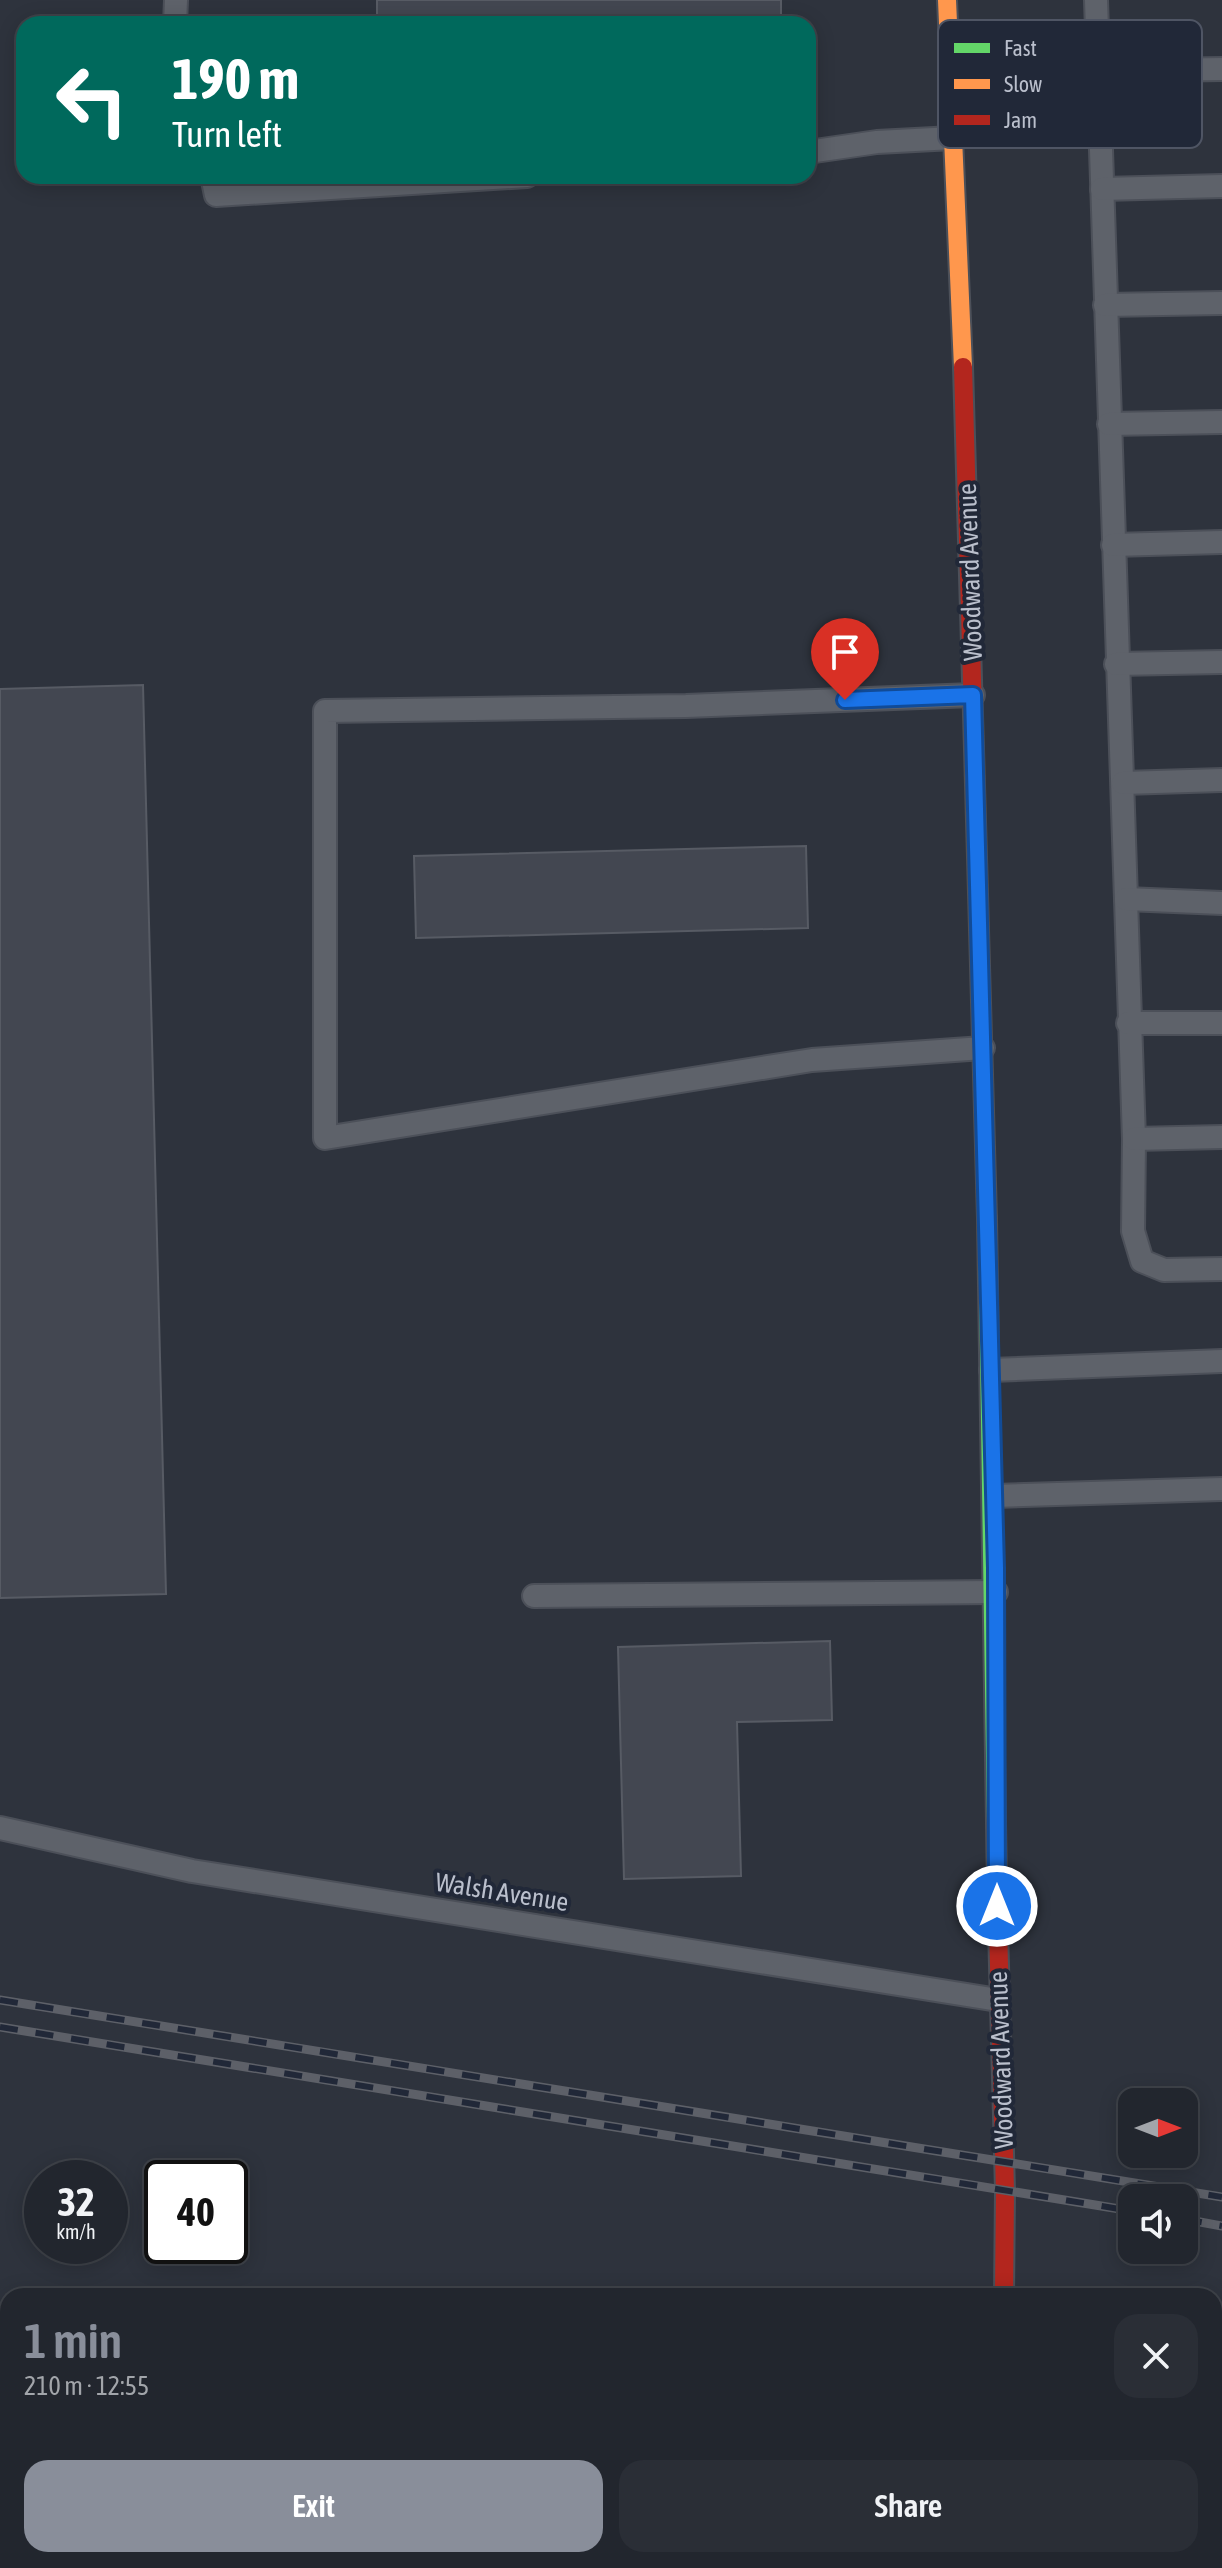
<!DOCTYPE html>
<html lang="en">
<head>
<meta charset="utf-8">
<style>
	body { margin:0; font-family:"Asap Condensed",sans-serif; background:#2a2e36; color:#f1f3f6; height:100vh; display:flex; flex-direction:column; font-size:30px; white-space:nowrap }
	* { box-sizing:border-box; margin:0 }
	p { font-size:26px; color:#a2a5aa }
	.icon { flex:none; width:44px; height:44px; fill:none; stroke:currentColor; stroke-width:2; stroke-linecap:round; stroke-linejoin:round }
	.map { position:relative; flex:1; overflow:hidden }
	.sheet { position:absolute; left:0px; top:2288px; width:1222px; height:280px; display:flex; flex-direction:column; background:#22262e; border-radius:24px 24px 0 0; box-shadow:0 4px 20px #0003,0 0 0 2px #3f434a }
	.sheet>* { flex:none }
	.hud { position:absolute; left:16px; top:16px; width:800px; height:168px; border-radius:24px; box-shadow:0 4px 20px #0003,0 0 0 2px #3f434a; background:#00695c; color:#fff; overflow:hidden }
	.needle { width:52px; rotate:90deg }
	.controls { position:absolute; left:1118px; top:2088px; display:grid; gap:16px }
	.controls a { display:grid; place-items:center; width:80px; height:80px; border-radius:16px; background:#22262e; box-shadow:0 4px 20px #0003,0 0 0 2px #3f434a; font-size:40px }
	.speed { position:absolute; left:24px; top:2160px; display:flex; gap:16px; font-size:40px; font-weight:700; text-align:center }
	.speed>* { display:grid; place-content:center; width:104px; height:104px; border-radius:50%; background:#22262e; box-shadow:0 4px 20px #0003,0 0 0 2px #3f434a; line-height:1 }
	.speed small { font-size:20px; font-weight:400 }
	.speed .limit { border:4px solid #111; border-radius:12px; background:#fff; color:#111 }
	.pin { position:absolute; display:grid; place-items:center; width:68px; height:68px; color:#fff; margin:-82px -34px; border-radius:50% 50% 50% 0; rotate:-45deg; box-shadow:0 0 8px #0007 }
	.pin .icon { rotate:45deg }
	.me { position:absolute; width:88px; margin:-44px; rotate:0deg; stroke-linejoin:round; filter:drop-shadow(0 0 6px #0008) }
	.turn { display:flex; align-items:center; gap:28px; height:168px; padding:0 24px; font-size:36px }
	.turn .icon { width:104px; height:104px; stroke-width:2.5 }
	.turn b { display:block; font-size:56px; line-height:68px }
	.round { display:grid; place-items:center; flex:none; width:84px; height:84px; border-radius:24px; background:#2a2e36 }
	.summary { display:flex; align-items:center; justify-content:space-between; height:136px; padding:0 24px }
	h1 { font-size:48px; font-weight:600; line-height:60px; color:#898e9a }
	.primary-button { display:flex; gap:16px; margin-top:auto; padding:16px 24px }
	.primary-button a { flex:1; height:92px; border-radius:24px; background:#898e9a; color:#fff; font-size:32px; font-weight:600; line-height:92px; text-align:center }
	.primary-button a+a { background:#2a2e36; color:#f1f3f6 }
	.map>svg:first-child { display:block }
	.building { fill:#434751; stroke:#575b64; stroke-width:2 }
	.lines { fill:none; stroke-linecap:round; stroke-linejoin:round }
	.lane-casing { stroke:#4c5059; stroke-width:26 }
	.street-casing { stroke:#4c5059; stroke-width:48 }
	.fast-casing { stroke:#4c5059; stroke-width:22 }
	.slow-casing { stroke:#4c5059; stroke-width:22 }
	.jam-casing { stroke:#4c5059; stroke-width:22 }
	.lane { stroke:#5e626a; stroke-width:22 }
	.street { stroke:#5e626a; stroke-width:44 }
	.fast { stroke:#63d668; stroke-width:18 }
	.slow { stroke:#ff974d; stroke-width:18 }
	.jam { stroke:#b3261e; stroke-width:18 }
	.rail-casing { stroke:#5d6068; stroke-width:9 }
	.rail { stroke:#212838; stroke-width:6; stroke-dasharray:18; stroke-linecap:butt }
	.route-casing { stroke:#114b97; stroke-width:20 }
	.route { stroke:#1a73e8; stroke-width:14 }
	.labels { text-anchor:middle; stroke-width:8; stroke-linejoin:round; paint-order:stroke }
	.street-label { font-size:26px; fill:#babfcc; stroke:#212838 }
	.key { fill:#212838; stroke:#4f5564; stroke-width:2 }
	.key-label { font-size:22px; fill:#babfcc }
</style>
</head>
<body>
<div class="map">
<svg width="1222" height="2568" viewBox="0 0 1222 2568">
	<rect width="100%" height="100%" fill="#2e333d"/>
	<g class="building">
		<polygon points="377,0 781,0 781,17 767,18 768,24 732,24 732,18 705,18 705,24 377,24"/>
		<polygon points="143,685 166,1594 0,1598 0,689"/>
		<polygon points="806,846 808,928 416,938 414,856"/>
		<polygon points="830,1641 832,1720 737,1722 741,1876 624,1879 618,1647"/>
		<rect x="229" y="2560" width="117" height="8"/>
	</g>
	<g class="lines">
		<defs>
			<g id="lane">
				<polyline points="1096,0 1134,1139 1133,1231 1142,1261 1164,1270 1222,1269"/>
				<polyline points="175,24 176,0"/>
				<polyline points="1098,71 1222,69"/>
				<polyline points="808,152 877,142 953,138"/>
				<polyline points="212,176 216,195 527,176"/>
				<polyline points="1102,189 1222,186"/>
				<polyline points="1105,305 1222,303"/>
				<polyline points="1109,424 1222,422"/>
				<polyline points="1113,545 1222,542"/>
				<polyline points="1116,664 1222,662"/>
				<polyline points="973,695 686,706 325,711 325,1138 812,1060 983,1048"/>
				<polyline points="1123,783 1222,780"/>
				<polyline points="1126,899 1222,903"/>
				<polyline points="1128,1023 1222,1023"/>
				<polyline points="1134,1139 1222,1137"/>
				<polyline points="991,1370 1222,1361"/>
				<polyline points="994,1496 1222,1489"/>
				<polyline points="534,1596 996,1592"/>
				<polyline points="0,1828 192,1871 998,2000"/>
				<polyline points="629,2560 672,2568"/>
			</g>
			<polyline id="street" points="1014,2560 1015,2568"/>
			<polyline id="fast" points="987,1219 997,1890"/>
			<g id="slow">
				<polyline points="947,0 963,367"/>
				<polyline points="974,749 987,1219"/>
			</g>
			<g id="jam">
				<polyline points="963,367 974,749"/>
				<polyline points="997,1890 1005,2191 1004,2296"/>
			</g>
		</defs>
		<use href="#lane" class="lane-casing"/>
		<use href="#street" class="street-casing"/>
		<use href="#fast" class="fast-casing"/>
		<use href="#slow" class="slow-casing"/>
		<use href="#jam" class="jam-casing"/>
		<use href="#lane" class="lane"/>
		<use href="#street" class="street"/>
		<use href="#fast" class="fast"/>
		<use href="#slow" class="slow"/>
		<use href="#jam" class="jam"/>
		<defs>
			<g id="rail">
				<polyline points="0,2000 1222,2197"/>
				<polyline points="0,2027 1132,2211"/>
				<polyline points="1184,2219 1222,2226"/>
			</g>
		</defs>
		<use href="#rail" class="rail-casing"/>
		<use href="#rail" class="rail"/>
	</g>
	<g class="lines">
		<defs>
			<polyline id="route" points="845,700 973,695 996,1568 997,1906"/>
		</defs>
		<use href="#route" class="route-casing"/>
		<use href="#route" class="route"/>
	</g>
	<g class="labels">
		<g class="street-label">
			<text transform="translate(970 572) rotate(-92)" y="9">Woodward Avenue</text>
			<text transform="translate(502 1892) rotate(9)" y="9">Walsh Avenue</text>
			<text transform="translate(1001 2060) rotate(-92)" y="9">Woodward Avenue</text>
		</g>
	</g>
	<rect x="938" y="20" width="264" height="128" rx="12" class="key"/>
	<rect x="954" y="43" width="36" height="10" fill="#63d668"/>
	<rect x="954" y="79" width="36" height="10" fill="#ff974d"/>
	<rect x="954" y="115" width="36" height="10" fill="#b3261e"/>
	<g class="key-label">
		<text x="1004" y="56">Fast</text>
		<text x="1004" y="92">Slow</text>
		<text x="1004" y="128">Jam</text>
	</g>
</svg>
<div class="controls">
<a><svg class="needle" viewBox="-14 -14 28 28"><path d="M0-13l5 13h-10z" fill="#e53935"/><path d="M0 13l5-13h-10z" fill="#a2a5aa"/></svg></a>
<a><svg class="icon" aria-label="sound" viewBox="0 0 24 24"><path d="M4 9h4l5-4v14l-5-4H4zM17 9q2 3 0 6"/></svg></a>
</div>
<div class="speed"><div>32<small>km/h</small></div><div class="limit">40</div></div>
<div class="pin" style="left:845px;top:700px;background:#d93025"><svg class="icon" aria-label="arrive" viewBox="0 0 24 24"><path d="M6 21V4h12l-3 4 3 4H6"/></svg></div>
<svg class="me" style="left:997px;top:1906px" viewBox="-20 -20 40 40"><circle r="17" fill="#1a73e8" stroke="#fff" stroke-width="3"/><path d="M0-11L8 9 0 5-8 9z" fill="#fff"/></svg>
<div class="hud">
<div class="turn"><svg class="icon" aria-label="left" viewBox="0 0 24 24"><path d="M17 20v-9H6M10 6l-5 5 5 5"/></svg><div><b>190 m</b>Turn left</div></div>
</div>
<section class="sheet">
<div class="summary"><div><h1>1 min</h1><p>210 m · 12:55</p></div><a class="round"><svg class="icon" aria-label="close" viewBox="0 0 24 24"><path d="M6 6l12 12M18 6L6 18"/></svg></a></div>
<div class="primary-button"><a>Exit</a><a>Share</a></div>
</section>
</div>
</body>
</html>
